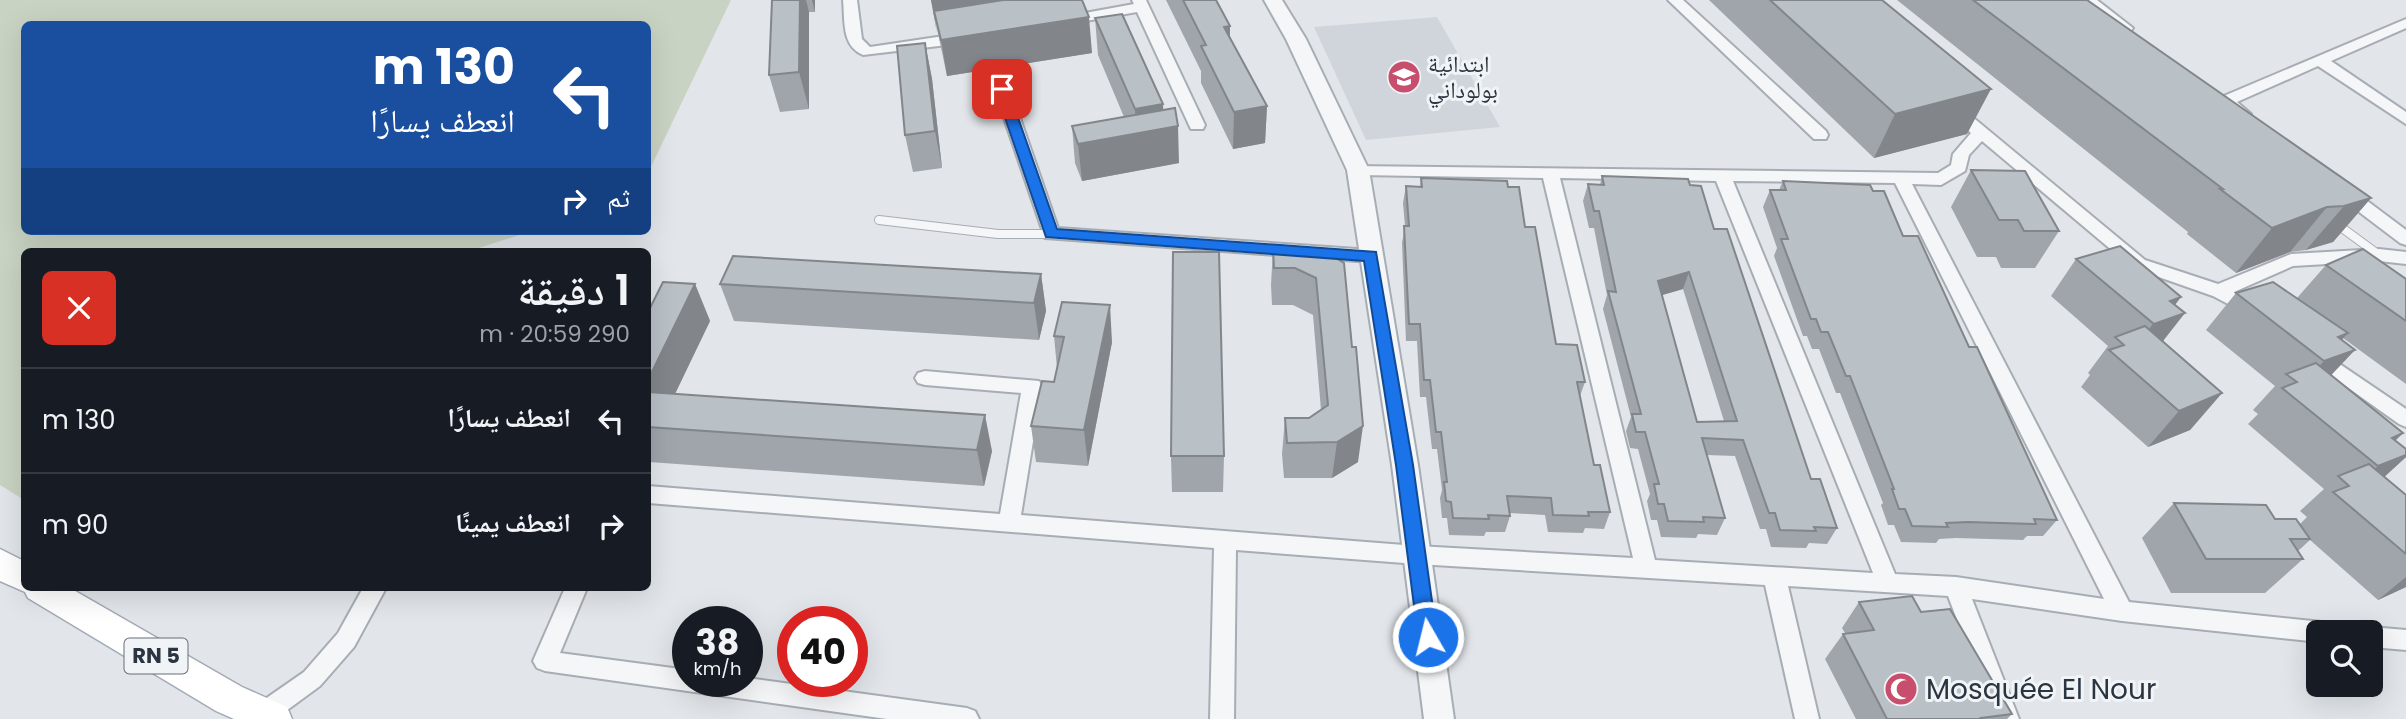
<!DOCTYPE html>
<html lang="ar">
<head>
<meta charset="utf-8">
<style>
	body { margin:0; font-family:Poppins,"Noto Naskh Arabic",sans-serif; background:#20242c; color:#f1f3f6; direction:rtl; height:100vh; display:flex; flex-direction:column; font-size:26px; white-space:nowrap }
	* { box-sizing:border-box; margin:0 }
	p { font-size:23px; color:#9ea1a6 }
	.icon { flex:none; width:38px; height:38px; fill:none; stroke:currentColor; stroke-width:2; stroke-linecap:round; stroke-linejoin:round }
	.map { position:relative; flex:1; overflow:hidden; direction:ltr }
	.sheet { position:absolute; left:21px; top:248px; width:630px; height:343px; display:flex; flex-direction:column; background:#171b24; border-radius:10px; box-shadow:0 7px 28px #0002; direction:rtl }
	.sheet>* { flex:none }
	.banner { position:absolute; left:21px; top:21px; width:630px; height:214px; border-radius:10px; box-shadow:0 7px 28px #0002; direction:rtl; background:#1a4fa0; color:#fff; overflow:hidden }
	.buttons { position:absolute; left:2306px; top:620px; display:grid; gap:14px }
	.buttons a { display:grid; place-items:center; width:77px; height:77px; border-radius:10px; background:#171b24; box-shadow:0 7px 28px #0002; font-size:35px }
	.speed { position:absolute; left:672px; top:606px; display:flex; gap:14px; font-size:35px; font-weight:700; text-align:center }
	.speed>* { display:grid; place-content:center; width:91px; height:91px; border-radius:50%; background:#171b24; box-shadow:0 7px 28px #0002; line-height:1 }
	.speed small { font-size:18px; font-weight:400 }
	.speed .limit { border:10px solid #d22; background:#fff; color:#111 }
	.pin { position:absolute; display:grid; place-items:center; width:60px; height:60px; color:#fff; margin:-30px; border-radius:14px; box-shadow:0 4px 10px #0006 }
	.me { position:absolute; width:77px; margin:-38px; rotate:352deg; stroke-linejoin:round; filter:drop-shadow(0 0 5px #0008) }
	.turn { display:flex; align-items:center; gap:24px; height:147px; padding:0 21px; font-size:32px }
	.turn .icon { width:91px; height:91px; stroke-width:2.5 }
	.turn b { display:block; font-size:49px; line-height:60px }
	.then { display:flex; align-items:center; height:66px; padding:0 21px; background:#0003; gap:14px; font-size:26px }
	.round { display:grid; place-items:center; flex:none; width:74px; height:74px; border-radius:10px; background:#20242c }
	.summary { display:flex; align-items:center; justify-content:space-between; height:119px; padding:0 21px }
	h1 { font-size:42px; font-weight:600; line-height:52px }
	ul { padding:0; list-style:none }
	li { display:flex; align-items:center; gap:21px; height:105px; padding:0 21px; border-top:2px solid #363941 }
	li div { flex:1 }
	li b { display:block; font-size:26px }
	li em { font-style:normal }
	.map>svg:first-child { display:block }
	.built { fill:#d0d5db }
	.green { fill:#c9d3c3 }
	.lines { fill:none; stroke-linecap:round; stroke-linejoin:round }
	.service-casing { stroke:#a7adb4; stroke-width:10 }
	.minor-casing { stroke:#a7adb4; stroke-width:4 }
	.tertiary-casing { stroke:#a7adb4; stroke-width:4 }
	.primary-casing { stroke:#a2abb5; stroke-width:3 }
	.service { stroke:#f4f6f8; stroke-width:8 }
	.minor { fill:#f4f6f8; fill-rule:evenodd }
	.tertiary { fill:#f4f6f8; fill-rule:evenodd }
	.primary { fill:#fff; fill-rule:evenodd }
	.wall { fill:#9fa5aa; fill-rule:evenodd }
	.shaded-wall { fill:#82868b }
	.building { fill:#b9c0c6; stroke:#82868b; stroke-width:2; fill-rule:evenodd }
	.route { fill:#1a73e8; stroke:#114b97; stroke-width:2 }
	.labels { text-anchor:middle; stroke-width:6; stroke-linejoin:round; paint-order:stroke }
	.shield { fill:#f1f4f7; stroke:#666e78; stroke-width:2 }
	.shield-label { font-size:21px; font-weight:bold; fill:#2b3541 }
	.poi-label { font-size:23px; fill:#2b3541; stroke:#f1f4f7; text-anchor:start }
	.near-poi-label { font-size:28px; fill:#2b3541; stroke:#f1f4f7; text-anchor:start }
</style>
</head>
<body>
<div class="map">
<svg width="2406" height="719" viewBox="0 0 2406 719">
	<rect width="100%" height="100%" fill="#e2e6ea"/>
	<polygon class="built" points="1437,17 1500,127 1366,140 1314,27"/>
	<polygon class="green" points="0,0 731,0 648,173 648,24 24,24 24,231 532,231 466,252 24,252 24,500 0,485"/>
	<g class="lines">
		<defs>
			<g id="service">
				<polyline points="879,220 998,234 1051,234"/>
				<polyline points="2334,222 2379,255"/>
			</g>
			<g id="minor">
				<path d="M843 0H857L862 39 870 47 964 33 972 38 964 43 863 55C841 46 845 20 843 0Z"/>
				<polygon points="1132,0 1146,0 1205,125 1203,129 1191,129 1189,125 1137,12 1063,25 1056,21 1063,17 1134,4"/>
				<polygon points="1668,0 1683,0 1826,131 1828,135 1826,139 1814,139"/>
				<polygon points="2081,0 2097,0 2133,28 2131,31 2121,31"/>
				<polygon points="2406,19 2406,28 2331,61 2406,112 2406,124 2318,66 2237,102 2251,114 2249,118 2237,118 2217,101 2219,98"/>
				<polygon points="1002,84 1010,89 1058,228 1371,250 1377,252 1380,256 1377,260 1371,262 1045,238 994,89"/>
				<path d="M1952 103 1958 105 2145 260 2218 284 2291 254 2379 249 2406 252V264L2379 261 2293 266 2234 292 2239 298 2237 303 2230 305 2213 296 2133 268 1982 141 1969 155 1965 171 1941 185 1912 184 2129 602 2322 622 2330 625 2333 632H2319V642L2122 621 1972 599 2019 719H1995L1948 596 1788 586 1819 719H1795L1765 585 1417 564 1236 550 1234 719H1210L1214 548 648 503V486L1000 514 1021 393 925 385 918 383 915 378 918 373 925 371 1039 381 1042 386 1021 515 1417 546 1633 558 1543 178 1358 175 1352 174 1350 170 1352 166 1938 173 1951 165 1953 154 1971 133 1944 108ZM1560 178 1716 181 1873 573 1655 560ZM1733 181 1895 183 2104 599 1956 577 1895 574Z"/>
				<polygon points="2344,186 2350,188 2406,230 2406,245 2400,243 2338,196 2335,192"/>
				<polygon points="2316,348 2406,409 2406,427 2399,424 2309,360 2306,355 2309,350"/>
				<polygon points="363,588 386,588 354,647 320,686 275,719 253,719 251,714 255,706 304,672 338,633"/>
				<polygon points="565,588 587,588 560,653 688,670 688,681 747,681 747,678 967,708 975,711 979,719 887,719 545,671 537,668 533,661"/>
				<polygon points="2371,627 2406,630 2406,650 2371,647 2371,632 2362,632"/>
			</g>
			<polygon id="tertiary" points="1264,0 1282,0 1306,39 1369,170 1418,465 1454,719 1424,719 1392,465 1347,170 1286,39"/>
			<polygon id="primary" points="0,549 24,561 24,588 70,588 242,687 287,707 292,719 234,719 216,711 28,598 25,592 0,581"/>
		</defs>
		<use href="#service" class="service-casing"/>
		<use href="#minor" class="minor-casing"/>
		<use href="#tertiary" class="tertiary-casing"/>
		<use href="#primary" class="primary-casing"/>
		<use href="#service" class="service"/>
		<use href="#minor" class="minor"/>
		<use href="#tertiary" class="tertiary"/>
		<use href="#primary" class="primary"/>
	</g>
	<g class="wall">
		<polygon points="772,0 815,0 815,12 809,12 809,109 780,112 769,75"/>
		<polygon points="931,0 1082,0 1092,53 947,76"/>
		<polygon points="1166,0 1216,0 1230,26 1230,37 1267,106 1265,143 1233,149 1201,83 1201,71"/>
		<polygon points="1709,0 1882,0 1967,134 1874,158"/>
		<polygon points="1897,0 2087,0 2371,198 2333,242 2306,250 2290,252 2236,273 2187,234 2188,232"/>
		<polygon points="1095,18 1163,110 1179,163 1082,181 1075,163 1072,126 1124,117 1098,55"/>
		<polygon points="925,43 932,79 942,168 913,172 905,135"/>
		<polygon points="1971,170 2059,231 2035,268 2001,268 1996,257 1977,257 1951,207"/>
		<path d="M1602 176 1690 185 1714 229 1811 479 1837 528 1827 544 1809 543 1806 548 1771 547 1766 529H1760L1735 456 1707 455 1725 518 1717 535 1698 534 1696 538 1661 537 1657 520H1651L1647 501 1650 494 1638 449 1630 448 1626 431 1631 417 1603 309 1607 295 1594 228H1589L1583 201 1588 184 1600 185ZM1683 289 1724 421 1697 422 1662 295Z"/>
		<polygon points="1421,178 1508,187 1525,227 1556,344 1585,382 1580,396 1594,465 1610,512 1604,529 1585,528 1583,533 1548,532 1545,515 1510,513 1510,516 1505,532 1486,532 1484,536 1449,535 1447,518 1442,518 1440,498 1442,490 1437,449 1432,449 1426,397 1420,397 1417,341 1406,341 1402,243 1405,226 1403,203 1406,186 1420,187"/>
		<polygon points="1783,181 1873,191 1903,236 1969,347 2057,520 2043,536 2027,536 2023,540 1956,538 1939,539 1936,543 1901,542 1894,525 1888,525 1881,505 1883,503 1840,393 1836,393 1819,349 1812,349 1807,336 1803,336 1774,256 1777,248 1763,207 1770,190 1779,190"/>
		<polygon points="1273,248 1320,248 1358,462 1332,478 1284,478 1282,454 1285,418 1309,418 1321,410 1313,315 1293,305 1272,305 1271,285"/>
		<polygon points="2076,259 2175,305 2163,342 2222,393 2190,430 2148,447 2081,387 2090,375 2088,373 2108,346 2051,296"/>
		<polygon points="2326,265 2406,279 2406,384 2343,338 2342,340 2331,375 2403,433 2395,441 2406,449 2406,457 2384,477 2406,495 2406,587 2378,600 2310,540 2298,551 2303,559 2265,593 2171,593 2142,538 2174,503 2275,519 2300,524 2307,517 2300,511 2324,489 2248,424 2258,414 2253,410 2275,386 2206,330 2236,293 2297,298"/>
		<polygon points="1041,274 1046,311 1039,340 734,321 720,284"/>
		<polygon points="695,284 710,321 675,394 992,451 984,486 649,462 648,459 648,312"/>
		<polygon points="1054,336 1112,342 1088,466 1036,462 1031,426 1054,382 1057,368"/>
		<polygon points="1171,456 1224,456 1223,492 1172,492"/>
		<polygon points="1859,602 1921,612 2012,714 2007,719 1856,719 1825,659 1843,634 1845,633 1842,628"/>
	</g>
	<g class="shaded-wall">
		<polygon points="800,0 806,0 809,12 809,109 799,72"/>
		<polygon points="812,0 815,0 815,12"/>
		<polygon points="931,0 1072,0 934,11 937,33"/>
		<polygon points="1089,17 1092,53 947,76 941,40"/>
		<polygon points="1230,26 1229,62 1224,27"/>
		<polygon points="925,43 932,79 942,168 935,131"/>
		<polygon points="1991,89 1967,134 1874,158 1895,114"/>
		<polygon points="1163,104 1164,128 1178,126 1179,163 1082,181 1078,144 1136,133 1135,109"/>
		<polygon points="1267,106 1265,143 1233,149 1234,112"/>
		<polygon points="2371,198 2333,242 2306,250 2344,206"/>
		<polygon points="2327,207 2290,252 2236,273 2272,228"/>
		<polygon points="1689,272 1683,289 1652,298 1658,281"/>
		<polygon points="1041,274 1046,311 1039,340 1034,303"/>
		<polygon points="695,284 710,321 659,427 648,402 648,380"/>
		<polygon points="2181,297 2163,321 2185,313 2156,350 2125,361 2170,301"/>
		<polygon points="1110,305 1112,342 1088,466 1084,430"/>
		<polygon points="2348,333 2323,360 2338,337"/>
		<polygon points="2355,350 2320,387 2291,396 2324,361"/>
		<polygon points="2222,393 2190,430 2148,447 2179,411"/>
		<polygon points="985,415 992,451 984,486 977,450"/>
		<polygon points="1363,426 1358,462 1332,478 1337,442"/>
		<polygon points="2403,433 2373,462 2392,438"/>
		<polygon points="2406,455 2406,457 2371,489 2342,499 2378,466"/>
		<polygon points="2406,577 2406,587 2378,600"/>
	</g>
	<g class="building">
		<polygon points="772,0 800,0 799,72 769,75"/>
		<polygon points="1003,0 1082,0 1089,17 941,40 934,11"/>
		<polygon points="1183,0 1216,0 1230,26 1224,27 1267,106 1234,112 1201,46 1206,45"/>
		<polygon points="1770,0 1882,0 1991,89 1895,114"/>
		<polygon points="1973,0 2087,0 2371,198 2344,206 2327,207 2272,228 2220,189 2223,189"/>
		<polygon points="1122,14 1163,104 1135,109 1095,18"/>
		<polygon points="925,43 935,131 905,135 897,46"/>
		<polygon points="1175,108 1178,126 1078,144 1072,126"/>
		<polygon points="1971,170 2025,171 2059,231 2024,231 2018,220 1999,220"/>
		<path d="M1602 176 1688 179 1690 185 1701 186 1714 229H1727L1811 479H1820L1837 528 1814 527 1816 531 1780 530 1775 513H1769L1743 440 1702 438 1725 518 1703 517 1704 522 1668 521 1664 504H1658L1654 484H1659L1645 432H1636L1632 414H1641L1608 291 1616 292 1599 211H1594L1588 184 1604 185ZM1689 272 1737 421 1697 422 1658 281Z"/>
		<polygon points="1421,178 1507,181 1508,187 1519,187 1525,227 1535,227 1556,344 1577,345 1585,382 1577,382 1594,465 1600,465 1610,512 1588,512 1589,516 1553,515 1551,498 1507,496 1510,516 1488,515 1489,519 1453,518 1451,502 1446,501 1444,482 1447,482 1441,432 1436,432 1430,380 1424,380 1420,324 1409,324 1404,226 1409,226 1406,186 1422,187"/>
		<polygon points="1783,181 1870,185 1873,191 1884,191 1903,236 1918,236 1969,347 1977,347 2057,520 2034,519 2036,524 1968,522 1946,523 1948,527 1912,526 1905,509 1899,509 1892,489 1894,489 1850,376 1846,376 1828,332 1821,332 1816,319 1811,319 1781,239 1788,239 1770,190 1786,190"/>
		<polygon points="2120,246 2181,297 2170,301 2185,313 2154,324 2076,259"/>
		<polygon points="1273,248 1320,248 1344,263 1352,347 1356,347 1363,426 1337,442 1287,443 1285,418 1309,418 1328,405 1316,278 1295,268 1274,268"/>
		<polygon points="2363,249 2406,279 2406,321 2326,265"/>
		<polygon points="1173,252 1219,252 1224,456 1171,456"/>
		<polygon points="733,256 1041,274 1034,303 720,284"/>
		<polygon points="663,282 695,284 648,380 648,312"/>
		<polygon points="2273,282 2348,333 2338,337 2355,350 2324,361 2236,293"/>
		<polygon points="1062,302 1110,305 1084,430 1031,426 1042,381 1054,382 1064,337 1054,336"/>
		<polygon points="2145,326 2222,393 2179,411 2109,350 2124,345 2115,337"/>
		<polygon points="2316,363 2403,433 2392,438 2406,449 2406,455 2378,466 2282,388 2297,382 2286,374"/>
		<polygon points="648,392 985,415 977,450 648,427"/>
		<polygon points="2369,464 2406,495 2406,554 2333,492 2349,486 2338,476"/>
		<polygon points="2174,503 2266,505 2275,519 2296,519 2310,539 2290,539 2303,559 2206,559"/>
		<polygon points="1912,596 1921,612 1950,609 2012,714 1981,718 1982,719 1887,719 1843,634 1874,630 1859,602"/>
	</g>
	<polygon class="route" points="1002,85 1008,89 1057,229 1376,252 1413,465 1437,637 1435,643 1428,646 1421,643 1418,637 1396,465 1364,261 1046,237 995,89"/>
	<defs>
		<symbol id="school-disc" viewBox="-11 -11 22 22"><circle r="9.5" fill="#c84e6d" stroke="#f1f4f7"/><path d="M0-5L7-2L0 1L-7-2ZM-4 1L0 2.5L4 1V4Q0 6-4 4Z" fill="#fff"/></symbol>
		<symbol id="mosque-disc" viewBox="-11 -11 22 22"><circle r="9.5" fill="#c84e6d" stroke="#f1f4f7"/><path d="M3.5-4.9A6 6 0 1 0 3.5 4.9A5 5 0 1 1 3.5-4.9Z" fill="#fff"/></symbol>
	</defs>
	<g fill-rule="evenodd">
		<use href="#school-disc" x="1385" y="58" width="38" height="38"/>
		<use href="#mosque-disc" x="1882" y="670" width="38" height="38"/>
	</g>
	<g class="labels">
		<rect class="shield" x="124.5" y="638.5" width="63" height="35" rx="5"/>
		<g class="shield-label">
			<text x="156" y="663">RN 5</text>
		</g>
		<g class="poi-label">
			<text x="1428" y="72">ابتدائية<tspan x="1428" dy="26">بولوداني</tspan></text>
		</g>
		<g class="near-poi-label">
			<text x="1926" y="699">Mosquée El Nour</text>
		</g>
	</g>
</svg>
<div class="buttons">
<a><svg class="icon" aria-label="search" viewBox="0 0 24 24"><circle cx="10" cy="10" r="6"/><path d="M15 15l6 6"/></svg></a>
</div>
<div class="speed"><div>38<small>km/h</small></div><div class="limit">40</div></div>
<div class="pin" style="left:1002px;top:89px;background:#d93025"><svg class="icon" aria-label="arrive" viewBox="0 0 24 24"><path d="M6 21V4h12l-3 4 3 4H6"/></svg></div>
<svg class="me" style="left:1428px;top:637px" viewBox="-20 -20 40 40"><circle r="17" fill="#1a73e8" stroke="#fff" stroke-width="3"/><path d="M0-11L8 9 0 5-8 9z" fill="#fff"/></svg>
<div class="banner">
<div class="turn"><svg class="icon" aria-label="left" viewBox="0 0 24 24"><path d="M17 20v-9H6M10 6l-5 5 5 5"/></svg><div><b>130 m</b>انعطف يسارًا</div></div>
<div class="then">ثم<svg class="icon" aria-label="right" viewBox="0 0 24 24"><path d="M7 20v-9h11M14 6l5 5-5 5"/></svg></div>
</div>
<section class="sheet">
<div class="summary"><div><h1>1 دقيقة</h1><p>290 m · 20:59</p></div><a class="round" style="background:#d93025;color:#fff"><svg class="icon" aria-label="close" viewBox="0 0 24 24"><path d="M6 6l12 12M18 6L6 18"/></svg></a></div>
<ul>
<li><svg class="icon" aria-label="left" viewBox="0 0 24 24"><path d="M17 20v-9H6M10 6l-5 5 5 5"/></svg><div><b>انعطف يسارًا</b></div><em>130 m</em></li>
<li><svg class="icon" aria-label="right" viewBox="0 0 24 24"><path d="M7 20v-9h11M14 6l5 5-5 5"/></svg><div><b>انعطف يمينًا</b></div><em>90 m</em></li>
</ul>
</section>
</div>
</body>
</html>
